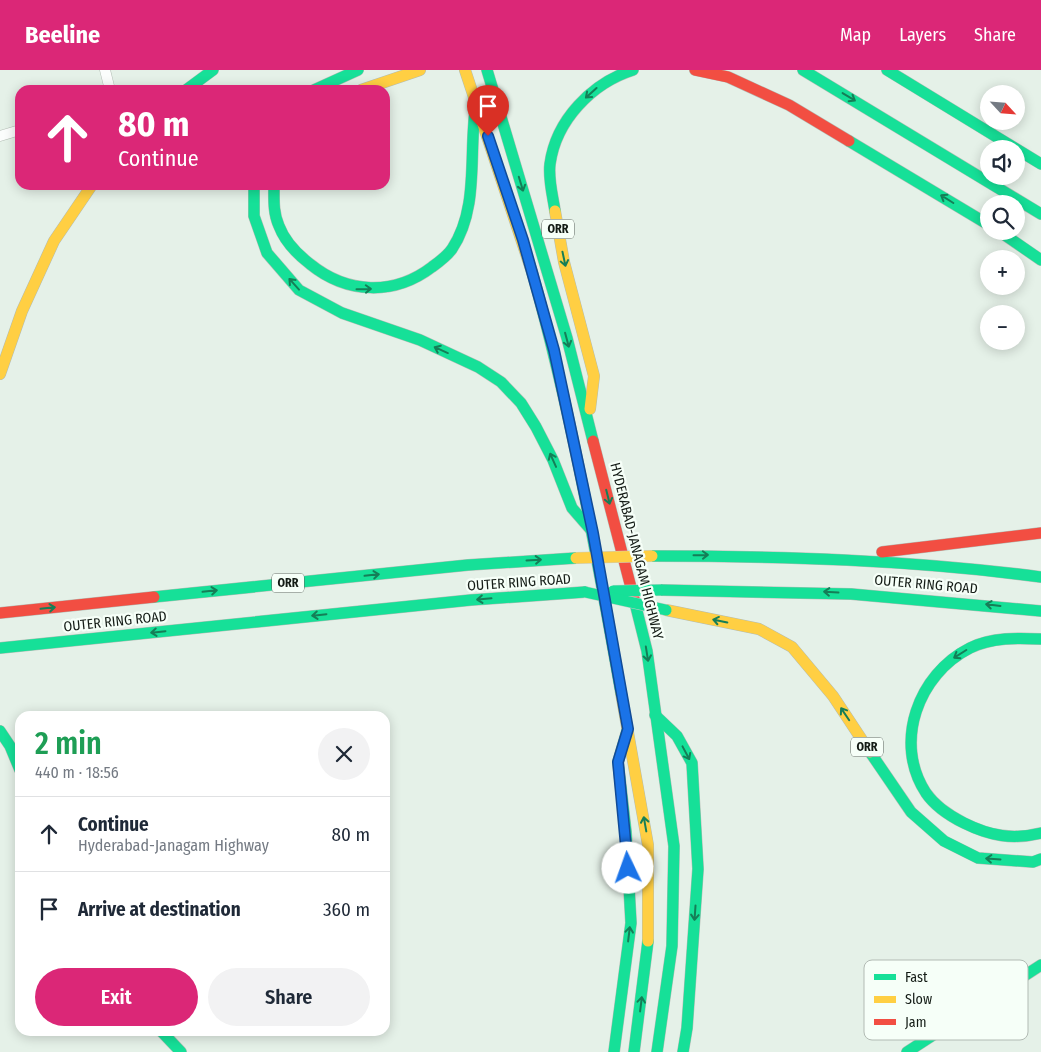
<!DOCTYPE html>
<html lang="en">
<head>
<meta charset="utf-8">
<style>
	body { margin:0; font-family:"Fira Sans Condensed",sans-serif; background:#f2f2f3; color:#1f2937; height:100vh; display:flex; flex-direction:column; font-size:19px; white-space:nowrap }
	* { box-sizing:border-box; margin:0 }
	p { font-size:16px; color:#747a83 }
	.icon { flex:none; width:28px; height:28px; fill:none; stroke:currentColor; stroke-width:2; stroke-linecap:round; stroke-linejoin:round }
	.map { position:relative; flex:1; overflow:hidden }
	.details { position:absolute; left:15px; top:641px; width:375px; height:325px; display:flex; flex-direction:column; background:#fff; border-radius:15px; box-shadow:0 2px 12px #0003 }
	.details>* { flex:none }
	.top-card { position:absolute; left:15px; top:15px; width:375px; height:105px; border-radius:15px; box-shadow:0 2px 12px #0003; background:#db2777; color:#fff; overflow:hidden }
	.needle { width:32px; rotate:116deg }
	.buttons { position:absolute; left:980px; top:15px; display:grid; gap:10px }
	.buttons a { display:grid; place-items:center; width:45px; height:45px; border-radius:50%; background:#fff; box-shadow:0 2px 12px #0003; font-size:25px }
	.pin { position:absolute; display:grid; place-items:center; width:42px; height:42px; color:#fff; margin:-51px -21px; border-radius:50% 50% 50% 0; rotate:-45deg; box-shadow:0 0 5px #0007 }
	.pin .icon { rotate:45deg }
	.me { position:absolute; width:55px; margin:-28px; rotate:357deg; stroke-linejoin:round; filter:drop-shadow(0 0 4px #0008) }
	.turn { display:flex; align-items:center; gap:18px; height:105px; padding:0 20px; font-size:22px }
	.turn .icon { width:65px; height:65px; stroke-width:2.5 }
	.turn b { display:block; font-size:35px; line-height:42px }
	.round { display:grid; place-items:center; flex:none; width:52px; height:52px; border-radius:26px; background:#f2f2f3 }
	.headline { display:flex; align-items:center; justify-content:space-between; height:85px; padding:0 20px }
	h1 { font-size:30px; font-weight:600; line-height:38px; color:#1e9e55 }
	.action { display:flex; gap:10px; margin-top:auto; padding:10px 20px }
	.action a { flex:1; height:58px; border-radius:30px; background:#db2777; color:#fff; font-size:20px; font-weight:600; line-height:58px; text-align:center }
	.action a+a { background:#f2f2f3; color:#1f2937 }
	ul { padding:0; list-style:none }
	li { display:flex; align-items:center; gap:15px; height:75px; padding:0 20px; border-top:1px solid #e0e1e3 }
	li div { flex:1 }
	li b { display:block; font-size:19px }
	li em { font-style:normal }
	header { display:flex; align-items:center; gap:30px; box-sizing:border-box; height:70px; padding:0 25px; background:#db2777; color:#fff }
	header strong { font-size:24px }
	nav { display:flex; gap:28px; margin-inline-start:auto; font-size:18px }
	.map>svg:first-child { display:block }
	.lines { fill:none; stroke-linecap:round; stroke-linejoin:round }
	.street-casing { stroke:#b2bcb4; stroke-width:11 }
	.fast-casing { stroke:#b2bcb4; stroke-width:12 }
	.slow-casing { stroke:#b2bcb4; stroke-width:12 }
	.jam-casing { stroke:#b2bcb4; stroke-width:12 }
	.street { stroke:#fbfdfc; stroke-width:10 }
	.fast { stroke:#16e098; stroke-width:11 }
	.slow { stroke:#ffcf43; stroke-width:11 }
	.jam { stroke:#f24e42; stroke-width:11 }
	.fast-bridge-casing { stroke:#c6cdc8; stroke-width:12; stroke-linecap:butt }
	.slow-bridge-casing { stroke:#c6cdc8; stroke-width:12; stroke-linecap:butt }
	.fast-bridge { stroke:#16e098; stroke-width:11 }
	.slow-bridge { stroke:#ffcf43; stroke-width:11 }
	.oneway { stroke:#157e57 }
	.route-casing { stroke:#114b97; stroke-width:12 }
	.route { stroke:#1a73e8; stroke-width:9 }
	.labels { text-anchor:middle; stroke-width:4.5; stroke-linejoin:round; paint-order:stroke }
	.shield { fill:#f6fff8; stroke:#58605a; stroke-width:1 }
	.shield-label { font-size:12px; font-weight:bold; fill:#141c16 }
	.street-label { font-size:14px; fill:#141c16; stroke:#f6fff8 }
	.key { fill:#f6fff8; stroke:#b2bbb4; stroke-width:1 }
	.key-label { font-size:14px; fill:#141c16 }
</style>
</head>
<body>
<header>
<strong>Beeline</strong>
<nav><a>Map</a><a>Layers</a><a>Share</a></nav>
</header>
<div class="map">
<svg width="1041" height="982" viewBox="0 0 1041 982">
	<rect width="100%" height="100%" fill="#e5f1e8"/>
	<g class="lines">
		<defs>
			<g id="street">
				<polyline points="105,0 110,20"/>
				<polyline points="0,66 20,60"/>
			</g>
			<g id="fast">
				<polyline points="487,0 567,268 593,371"/>
				<polyline points="803,0 1041,144"/>
				<polyline points="887,0 1041,94"/>
				<polyline points="186,20 213,0"/>
				<polyline points="314,20 358,0"/>
				<polyline points="849,71 989,155"/>
				<polyline points="254,115 254,146 267,183 299,220 342,243 420,270 478,297 501,312 521,333 536,357 553,390 572,438 592,461"/>
				<path d="M274 115C274 129 273 143 279 156 285 172 297 184 310 194 347 224 394 226 432 197 439 192 447 186 452 179 480 137 468 81 476 34"/>
				<path d="M555 141C553 127 548 109 550 94 556 50 592 13 633 0"/>
				<polyline points="999,161 1041,190"/>
				<path d="M532 202C571 340 596 482 621 623"/>
				<path d="M652 486C782 486 912 490 1041 507"/>
				<polyline points="661,520 851,524 1041,541"/>
				<polyline points="154,527 468,495 576,488"/>
				<polyline points="635,533 647,581 674,776 672,876 657,982"/>
				<path d="M1041 569C1018 568 992 567 970 578 918 604 893 673 926 723 935 736 950 746 964 753 990 766 1013 770 1041 763"/>
				<polyline points="0,578 471,530 585,522"/>
				<polyline points="655,645 677,666 692,693 698,799 687,958 683,982"/>
				<polyline points="0,661 10,676 20,700"/>
				<polyline points="870,682 911,742 944,771 978,788 1033,792 1041,789"/>
				<polyline points="161,961 181,982"/>
				<polyline points="614,982 631,853 626,762 618,692 627,661"/>
				<polyline points="634,982 648,871"/>
				<polyline points="907,982 1041,895"/>
			</g>
			<g id="slow">
				<polyline points="465,0 532,202"/>
				<polyline points="361,20 420,0"/>
				<polyline points="555,141 564,192 594,306 590,339"/>
				<polyline points="0,304 22,241 54,171 92,115"/>
				<polyline points="666,540 759,559 792,577 833,626 870,682"/>
				<polyline points="621,623 648,775 648,871"/>
			</g>
			<g id="jam">
				<polyline points="695,0 728,7 789,35 849,71"/>
				<polyline points="593,371 635,533"/>
				<polyline points="882,482 1041,463"/>
				<polyline points="0,543 154,527"/>
			</g>
		</defs>
		<use href="#street" class="street-casing"/>
		<use href="#fast" class="fast-casing"/>
		<use href="#slow" class="slow-casing"/>
		<use href="#jam" class="jam-casing"/>
		<use href="#street" class="street"/>
		<use href="#fast" class="fast"/>
		<use href="#slow" class="slow"/>
		<use href="#jam" class="jam"/>
		<defs>
			<g id="fast-bridge">
				<polyline points="613,521 661,520"/>
				<polyline points="585,522 666,540"/>
			</g>
			<polyline id="slow-bridge" points="576,488 652,486"/>
		</defs>
		<use href="#fast-bridge" class="fast-bridge-casing"/>
		<use href="#slow-bridge" class="slow-bridge-casing"/>
		<use href="#fast-bridge" class="fast-bridge"/>
		<use href="#slow-bridge" class="slow-bridge"/>
	</g>
	<defs><path id="oneway-shaft" d="M-6 0H5M1.5-3L5.5 0L1.5 3" fill="none" stroke-width="1.6" stroke-linecap="round" stroke-linejoin="round" transform="scale(1.25)"/></defs>
	<g class="oneway">
		<use href="#oneway-shaft" transform="translate(591 23) rotate(138)"/>
		<use href="#oneway-shaft" transform="translate(849 27) rotate(31)"/>
		<use href="#oneway-shaft" transform="translate(521 114) rotate(73)"/>
		<use href="#oneway-shaft" transform="translate(947 129) rotate(-148)"/>
		<use href="#oneway-shaft" transform="translate(564 189) rotate(78)"/>
		<use href="#oneway-shaft" transform="translate(294 214) rotate(-132)"/>
		<use href="#oneway-shaft" transform="translate(364 219) rotate(-1)"/>
		<use href="#oneway-shaft" transform="translate(567 270) rotate(75)"/>
		<use href="#oneway-shaft" transform="translate(441 280) rotate(-156)"/>
		<use href="#oneway-shaft" transform="translate(553 390) rotate(-114)"/>
		<use href="#oneway-shaft" transform="translate(608 427) rotate(76)"/>
		<use href="#oneway-shaft" transform="translate(701 485) rotate(-1)"/>
		<use href="#oneway-shaft" transform="translate(534 490) rotate(-3)"/>
		<use href="#oneway-shaft" transform="translate(372 505) rotate(-6)"/>
		<use href="#oneway-shaft" transform="translate(210 521) rotate(-6)"/>
		<use href="#oneway-shaft" transform="translate(831 522) rotate(-177)"/>
		<use href="#oneway-shaft" transform="translate(484 529) rotate(175)"/>
		<use href="#oneway-shaft" transform="translate(993 535) rotate(-173)"/>
		<use href="#oneway-shaft" transform="translate(48 538) rotate(-6)"/>
		<use href="#oneway-shaft" transform="translate(319 545) rotate(174)"/>
		<use href="#oneway-shaft" transform="translate(720 551) rotate(-168)"/>
		<use href="#oneway-shaft" transform="translate(158 562) rotate(174)"/>
		<use href="#oneway-shaft" transform="translate(647 584) rotate(81)"/>
		<use href="#oneway-shaft" transform="translate(960 584) rotate(148)"/>
		<use href="#oneway-shaft" transform="translate(845 644) rotate(-124)"/>
		<use href="#oneway-shaft" transform="translate(686 683) rotate(62)"/>
		<use href="#oneway-shaft" transform="translate(645 754) rotate(-100)"/>
		<use href="#oneway-shaft" transform="translate(993 789) rotate(-176)"/>
		<use href="#oneway-shaft" transform="translate(695 843) rotate(94)"/>
		<use href="#oneway-shaft" transform="translate(629 864) rotate(-83)"/>
		<use href="#oneway-shaft" transform="translate(641 934) rotate(-83)"/>
	</g>
	<g class="lines">
		<defs>
			<polyline id="route" points="488,66 523,170 554,280 593,463 628,659 618,692 628,798"/>
		</defs>
		<use href="#route" class="route-casing"/>
		<use href="#route" class="route"/>
	</g>
	<g class="labels">
		<g class="shield">
			<rect x="542" y="149.5" width="32" height="19" rx="4"/>
			<rect x="272" y="503.5" width="32" height="19" rx="4"/>
			<rect x="851" y="667.5" width="32" height="19" rx="4"/>
		</g>
		<g class="shield-label">
			<text x="558" y="163">ORR</text>
			<text x="288" y="517">ORR</text>
			<text x="867" y="681">ORR</text>
		</g>
		<g class="street-label">
			<text transform="translate(637 481) rotate(76)" y="5">HYDERABAD-JANAGAM HIGHWAY</text>
			<text transform="translate(519 512) rotate(-4)" y="5">OUTER RING ROAD</text>
			<text transform="translate(926 514) rotate(5)" y="5">OUTER RING ROAD</text>
			<text transform="translate(115 551) rotate(-6)" y="5">OUTER RING ROAD</text>
		</g>
	</g>
	<rect x="864" y="890" width="164" height="80" rx="8" class="key"/>
	<rect x="874" y="904" width="22" height="6" fill="#16e098"/>
	<rect x="874" y="926" width="22" height="7" fill="#ffcf43"/>
	<rect x="874" y="949" width="22" height="6" fill="#f24e42"/>
	<g class="key-label">
		<text x="905" y="912">Fast</text>
		<text x="905" y="934">Slow</text>
		<text x="905" y="957">Jam</text>
	</g>
</svg>
<div class="buttons">
<a><svg class="needle" viewBox="-14 -14 28 28"><path d="M0-13l5 13h-10z" fill="#e53935"/><path d="M0 13l5-13h-10z" fill="#747a83"/></svg></a>
<a><svg class="icon" aria-label="sound" viewBox="0 0 24 24"><path d="M4 9h4l5-4v14l-5-4H4zM17 9q2 3 0 6"/></svg></a>
<a><svg class="icon" aria-label="search" viewBox="0 0 24 24"><circle cx="10" cy="10" r="6"/><path d="M15 15l6 6"/></svg></a>
<a>+</a>
<a>−</a>
</div>
<div class="pin" style="left:488px;top:66px;background:#d93025"><svg class="icon" aria-label="arrive" viewBox="0 0 24 24"><path d="M6 21V4h12l-3 4 3 4H6"/></svg></div>
<svg class="me" style="left:628px;top:798px" viewBox="-20 -20 40 40"><circle r="19" fill="#fff"/><path d="M0-13L10 11 0 6-10 11z" fill="#1a73e8"/></svg>
<div class="top-card">
<div class="turn"><svg class="icon" aria-label="ahead" viewBox="0 0 24 24"><path d="M12 20V5M6 11l6-6 6 6"/></svg><div><b>80 m</b>Continue</div></div>
</div>
<section class="details">
<div class="headline"><div><h1>2 min</h1><p>440 m · 18:56</p></div><a class="round"><svg class="icon" aria-label="close" viewBox="0 0 24 24"><path d="M6 6l12 12M18 6L6 18"/></svg></a></div>
<ul>
<li><svg class="icon" aria-label="ahead" viewBox="0 0 24 24"><path d="M12 20V5M6 11l6-6 6 6"/></svg><div><b>Continue</b><p>Hyderabad-Janagam Highway</p></div><em>80 m</em></li>
<li><svg class="icon" aria-label="arrive" viewBox="0 0 24 24"><path d="M6 21V4h12l-3 4 3 4H6"/></svg><div><b>Arrive at destination</b></div><em>360 m</em></li>
</ul>
<div class="action"><a>Exit</a><a>Share</a></div>
</section>
</div>
</body>
</html>
